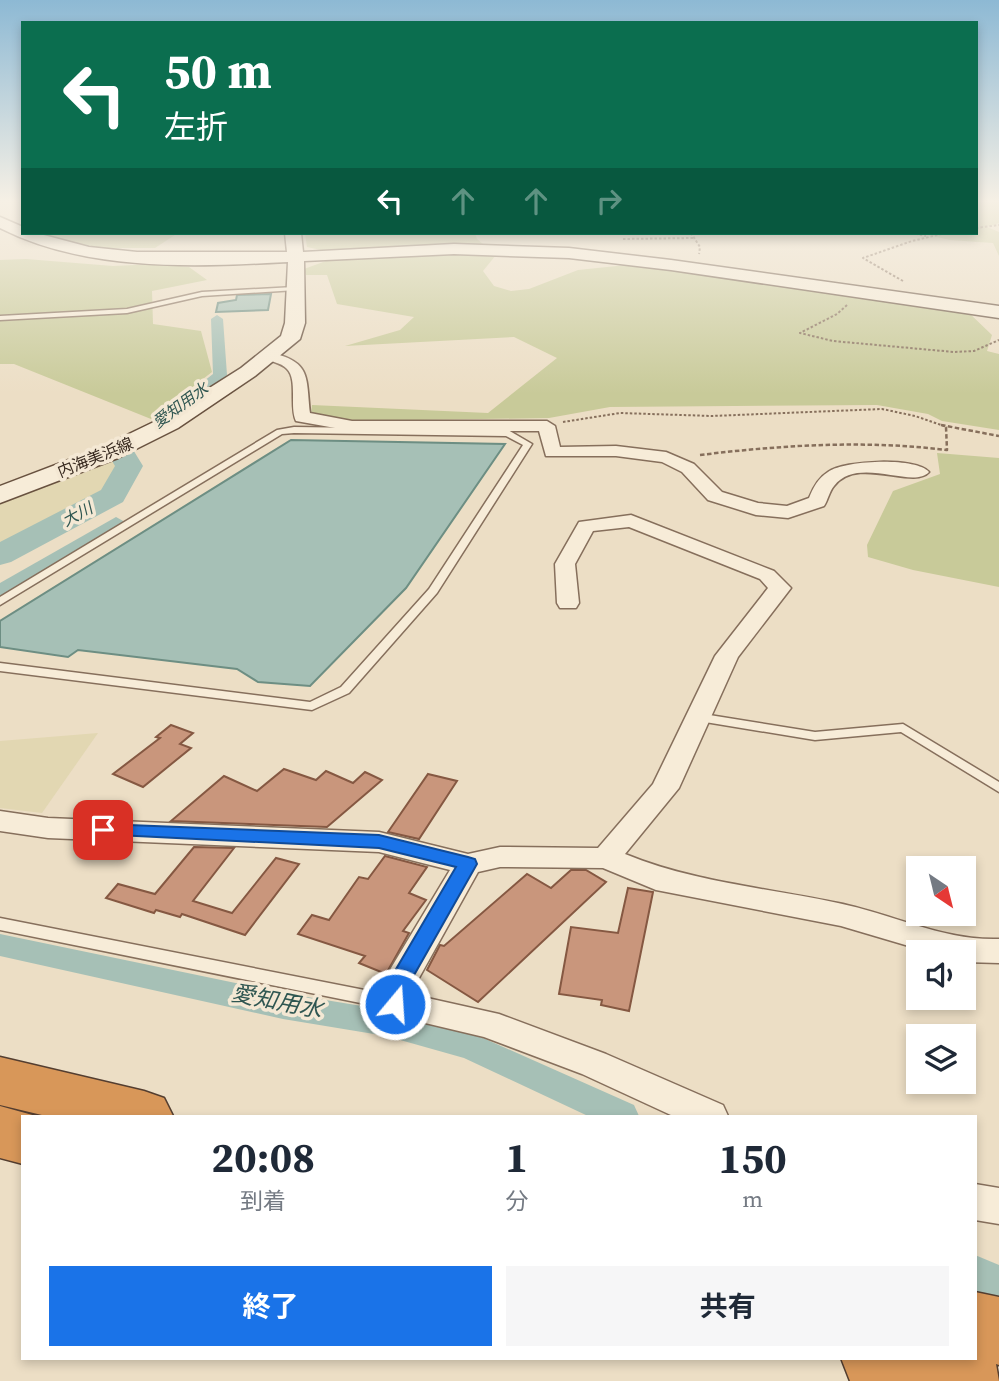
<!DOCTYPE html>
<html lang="ja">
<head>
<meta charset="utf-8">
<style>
	body { margin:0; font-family:"Source Serif 4","Noto Sans JP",serif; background:#f6f6f7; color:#1f2937; height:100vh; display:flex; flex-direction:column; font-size:26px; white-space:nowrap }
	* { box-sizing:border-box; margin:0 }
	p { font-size:23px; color:#747a83 }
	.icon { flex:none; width:38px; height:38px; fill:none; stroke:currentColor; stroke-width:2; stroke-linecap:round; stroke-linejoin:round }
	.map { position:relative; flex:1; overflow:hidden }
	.details { position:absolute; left:21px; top:1115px; width:956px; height:245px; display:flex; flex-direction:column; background:#fff; border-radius:0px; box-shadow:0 4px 10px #0003 }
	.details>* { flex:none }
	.guide { position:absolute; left:21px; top:21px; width:957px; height:214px; border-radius:0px; box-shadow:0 4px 10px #0003; background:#0b6e4f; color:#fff; overflow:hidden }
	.needle { width:46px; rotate:145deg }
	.buttons { position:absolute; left:906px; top:856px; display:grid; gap:14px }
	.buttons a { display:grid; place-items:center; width:70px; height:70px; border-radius:0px; background:#fff; box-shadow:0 4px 10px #0003; font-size:35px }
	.pin { position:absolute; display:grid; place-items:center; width:60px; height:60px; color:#fff; margin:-30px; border-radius:14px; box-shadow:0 4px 10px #0006 }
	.me { position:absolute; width:77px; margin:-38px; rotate:18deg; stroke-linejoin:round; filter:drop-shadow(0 0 5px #0008) }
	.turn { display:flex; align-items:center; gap:24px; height:147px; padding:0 28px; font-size:32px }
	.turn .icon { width:91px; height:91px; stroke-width:2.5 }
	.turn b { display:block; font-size:49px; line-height:60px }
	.lanes { display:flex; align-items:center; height:66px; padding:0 28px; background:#0003; justify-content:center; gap:35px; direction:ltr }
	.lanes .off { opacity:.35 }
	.eta { display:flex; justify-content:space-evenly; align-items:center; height:119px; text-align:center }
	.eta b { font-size:42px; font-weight:700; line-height:49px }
	.action { display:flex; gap:14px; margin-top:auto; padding:14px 28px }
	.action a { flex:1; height:80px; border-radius:0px; background:#1a73e8; color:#fff; font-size:28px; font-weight:700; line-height:80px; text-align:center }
	.action a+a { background:#f6f6f7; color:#1f2937 }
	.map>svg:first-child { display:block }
	.farmland { fill:#e2d7b2 }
	.green { fill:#c8ca99 }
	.water { fill:#a6c0b6; stroke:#6d8e83; stroke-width:2 }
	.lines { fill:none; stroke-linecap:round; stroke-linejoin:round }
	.canal { fill:#a6c0b6; fill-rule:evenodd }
	.river { fill:#a6c0b6; fill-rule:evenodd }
	.building { fill:#c9967c; stroke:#855842; stroke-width:2 }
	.lane-casing { stroke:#866f5c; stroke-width:3 }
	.street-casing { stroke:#866f5c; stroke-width:3 }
	.secondary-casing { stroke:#68513f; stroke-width:3 }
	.highway-casing { stroke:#543e30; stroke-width:3 }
	.path-far1 { stroke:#866f5c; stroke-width:2; stroke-dasharray:2.5 2; stroke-linecap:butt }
	.path { stroke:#866f5c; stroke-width:2.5; stroke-dasharray:4.5 2.5; stroke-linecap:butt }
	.lane { fill:#f7ecd8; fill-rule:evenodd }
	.street { fill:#f7ecd8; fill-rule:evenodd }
	.secondary { fill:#f7ecd8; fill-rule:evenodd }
	.highway { fill:#d89759; fill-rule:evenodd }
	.route { fill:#1a73e8; stroke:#114b97; stroke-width:2 }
	.labels { text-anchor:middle; stroke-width:7; stroke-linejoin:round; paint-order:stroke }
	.far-water-label { font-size:16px; font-style:italic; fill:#2f5651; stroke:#f4e8d4 }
	.far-street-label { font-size:16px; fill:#37291f; stroke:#f4e8d4 }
	.near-water-label { font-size:23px; font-style:italic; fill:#2f5651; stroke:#f4e8d4 }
</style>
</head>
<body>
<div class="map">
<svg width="999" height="1381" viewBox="0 0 999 1381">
	<rect width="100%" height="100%" fill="#ecdec5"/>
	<g class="farmland">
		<polygon points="113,458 119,468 101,494 0,548 0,503"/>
		<polygon points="98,733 42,813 0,808 0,741"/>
	</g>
	<g class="green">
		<polygon points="977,200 999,200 999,223 987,227 999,232 999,256 993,243 950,240 920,233 976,233"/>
		<polygon points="30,233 178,233 155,248 101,248"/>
		<polygon points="305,233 475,233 477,239 496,255 483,271 494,286 511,291 529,289 578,270 636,264 967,311 992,335 987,351 999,354 999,430 942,421 928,414 877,405 610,407 549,418 360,421 311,415 312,405 488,413 557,358 514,337 345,346 400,330 414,317 337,304 327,275 306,275 304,269 326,261 321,250 307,247"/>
		<polygon points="26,259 113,266 157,264 189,267 207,280 152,291 153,324 201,331 212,372 151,419 14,364 0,364 0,260"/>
		<polygon points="937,453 999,458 999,587 913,570 868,557 867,545 893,491 940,474"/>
	</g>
	<g class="water">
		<polygon points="271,294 268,310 216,312 218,303 236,300 237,295"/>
		<polygon points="291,440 505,444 406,588 310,686 258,682 237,669 78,650 68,657 0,647 0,621"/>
	</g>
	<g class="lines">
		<g class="canal">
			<polygon points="217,315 223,319 227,375 167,425 155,425 153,422 155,419 213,374 211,319"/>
			<polygon points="116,517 125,522 122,526 0,598 0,583"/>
			<polygon points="0,934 283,993 386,1010 483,1038 634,1105 639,1116 588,1116 464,1058 386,1036 283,1019 0,956"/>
			<polygon points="975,1255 999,1265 999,1303 975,1293"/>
		</g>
		<polygon class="river" points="122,446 132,448 143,466 123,502 11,562 0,565 0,542 101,490 115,466 108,454 112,448"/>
	</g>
	<g class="building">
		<polygon points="171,725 193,733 180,744 191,748 143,787 113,774 160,738 156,737"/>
		<polygon points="284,769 316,780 326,771 353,783 365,772 382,780 327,827 171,821 224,776 257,791"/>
		<polygon points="428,774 457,781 419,839 388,832"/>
		<polygon points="194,847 234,848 193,901 232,913 276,858 299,864 245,935 182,914 180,917 156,910 154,913 106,898 118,884 155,894"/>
		<polygon points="385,856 427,867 409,893 426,900 403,931 409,933 386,974 359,963 365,956 298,934 312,915 329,920 359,877 368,879"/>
		<polygon points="571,870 586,870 606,882 478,1002 427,970 440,945 444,946 527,874 551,888"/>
		<polygon points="628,888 653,892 629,1011 601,1005 602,1000 559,994 571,927 618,933"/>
	</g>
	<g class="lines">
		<defs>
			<g id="lane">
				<polygon points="294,287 296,288 296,290 202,296 127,313 0,320 0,316 127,309 202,292"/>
				<polygon points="294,427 508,430 532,444 437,593 349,693 312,710 0,671 0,663 310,702 341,687 429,589 523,445 506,436 294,433 282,434 0,605 0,597 277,430"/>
				<polygon points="697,713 815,732 903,724 999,782 999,792 901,732 815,740 693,720 691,717 693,714"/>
				<polygon points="0,918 395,996 401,998 403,1003 401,1008 395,1010 0,930"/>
			</g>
			<g id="street">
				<path d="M269 352C311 362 306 375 310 413L352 421H547L555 426 560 447 616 446 666 452 694 464 722 492 758 503 787 506 809 498C813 488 818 478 828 472 845 460 916 457 929 472 913 490 858 455 834 486 829 492 828 500 824 506L788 518 756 515 708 500 682 472 662 462 616 456H546L539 431H352L296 421C289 407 298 380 287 369 281 362 269 362 262 356L264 353Z"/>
				<path d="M631 515 774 571 791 588 738 657 679 788 625 854C693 882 767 888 838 903 892 914 944 941 999 939V963L964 962V952H929L841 926 656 890 603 868 500 867 478 872 419 978 414 995 499 1014 606 1054 723 1105 728 1116H673L582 1074 484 1037 383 1013 378 1004 391 968 450 870 379 852 48 838 0 831V811L48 818 379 832 468 854 500 847 598 848 653 784 715 656 768 588 760 579 629 527 593 531 575 564 579 603 576 608H560L557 603 555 564 579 522Z"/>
				<polygon points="975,1184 999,1188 999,1224 975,1220"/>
			</g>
			<path id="secondary" d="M0 217 23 227V233H36L89 247 137 252H287L285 233H301L303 252 454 244 569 248 671 260 999 306V318L671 270 569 258 454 254 304 261 305 323 300 339 255 376 178 428 118 458 0 503V486L100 448 162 418 241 368 281 336 285 323 288 262C193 267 87 272 0 228Z"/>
			<g id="highway">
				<polygon points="0,1057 144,1091 164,1098 173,1116 46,1116 0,1105"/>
				<polygon points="0,1106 36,1116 23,1116 23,1164 0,1158"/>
				<polygon points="975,1292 999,1297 999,1365 996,1364 999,1381 850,1381 841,1358 975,1358"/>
			</g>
		</defs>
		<use href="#lane" class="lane-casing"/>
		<use href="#street" class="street-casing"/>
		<use href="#secondary" class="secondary-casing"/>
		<use href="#highway" class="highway-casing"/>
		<g class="path-far1">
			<polyline points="976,228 999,225"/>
			<polyline points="691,233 700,247 699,254"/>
			<polyline points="911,233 926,236"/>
			<polyline points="623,239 694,238"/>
			<polyline points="903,281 863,258 912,241 946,233"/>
			<polyline points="847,305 837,314 800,333 833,341 954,352 974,351 999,340"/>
			<polyline points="563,422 620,413 712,416 882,409 915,416 947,427"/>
		</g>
		<g class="path">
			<polyline points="941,425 999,436"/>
			<path d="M700 455C783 445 864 440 947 450L946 427"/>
		</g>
		<use href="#lane" class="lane"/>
		<use href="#street" class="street"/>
		<use href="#secondary" class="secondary"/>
		<use href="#highway" class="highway"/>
	</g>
	<linearGradient id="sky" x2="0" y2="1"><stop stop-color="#8db9d4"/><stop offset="0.51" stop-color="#f6f0e5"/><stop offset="1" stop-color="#f6f0e5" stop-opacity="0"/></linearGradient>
	<rect width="999" height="394" fill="url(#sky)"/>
	<polygon class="route" points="103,824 379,835 468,857 475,859 477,864 413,977 403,1010 395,1012 388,1010 384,1004 392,976 456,867 379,848 97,834 94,830 97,825"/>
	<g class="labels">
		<g class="far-water-label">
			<text transform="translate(180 405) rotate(-36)" y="6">愛知用水</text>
			<text transform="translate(77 514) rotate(-28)" y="6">大川</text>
		</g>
		<g class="far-street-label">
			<text transform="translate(95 457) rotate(-22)" y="6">内海美浜線</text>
		</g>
		<g class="near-water-label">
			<text transform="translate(277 1001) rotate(11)" y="8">愛知用水</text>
		</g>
	</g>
</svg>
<div class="buttons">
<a><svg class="needle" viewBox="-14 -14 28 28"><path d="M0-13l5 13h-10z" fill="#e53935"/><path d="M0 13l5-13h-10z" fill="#747a83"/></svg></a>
<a><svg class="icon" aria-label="sound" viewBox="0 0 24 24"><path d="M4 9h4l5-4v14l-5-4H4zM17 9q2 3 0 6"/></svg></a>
<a><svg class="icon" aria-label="layers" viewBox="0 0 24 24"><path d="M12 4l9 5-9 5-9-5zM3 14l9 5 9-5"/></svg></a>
</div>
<div class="pin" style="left:103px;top:830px;background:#d93025"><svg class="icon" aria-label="arrive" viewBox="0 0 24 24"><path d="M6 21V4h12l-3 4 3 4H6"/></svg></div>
<svg class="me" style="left:395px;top:1004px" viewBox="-20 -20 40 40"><circle r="17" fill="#1a73e8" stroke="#fff" stroke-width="3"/><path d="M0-11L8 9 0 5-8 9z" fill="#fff"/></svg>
<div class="guide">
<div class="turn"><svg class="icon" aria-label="left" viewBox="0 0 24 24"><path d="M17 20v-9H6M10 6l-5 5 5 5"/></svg><div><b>50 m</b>左折</div></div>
<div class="lanes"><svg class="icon" aria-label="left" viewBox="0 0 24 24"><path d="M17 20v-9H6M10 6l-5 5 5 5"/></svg><svg class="icon off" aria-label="ahead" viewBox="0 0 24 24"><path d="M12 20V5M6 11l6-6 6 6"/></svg><svg class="icon off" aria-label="ahead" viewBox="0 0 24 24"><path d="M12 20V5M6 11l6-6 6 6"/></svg><svg class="icon off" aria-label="right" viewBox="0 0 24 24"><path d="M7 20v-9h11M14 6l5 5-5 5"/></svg></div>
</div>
<section class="details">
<div class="eta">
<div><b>20:08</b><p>到着</p></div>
<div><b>1</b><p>分</p></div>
<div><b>150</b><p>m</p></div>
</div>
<div class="action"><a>終了</a><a>共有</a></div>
</section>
</div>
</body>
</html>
